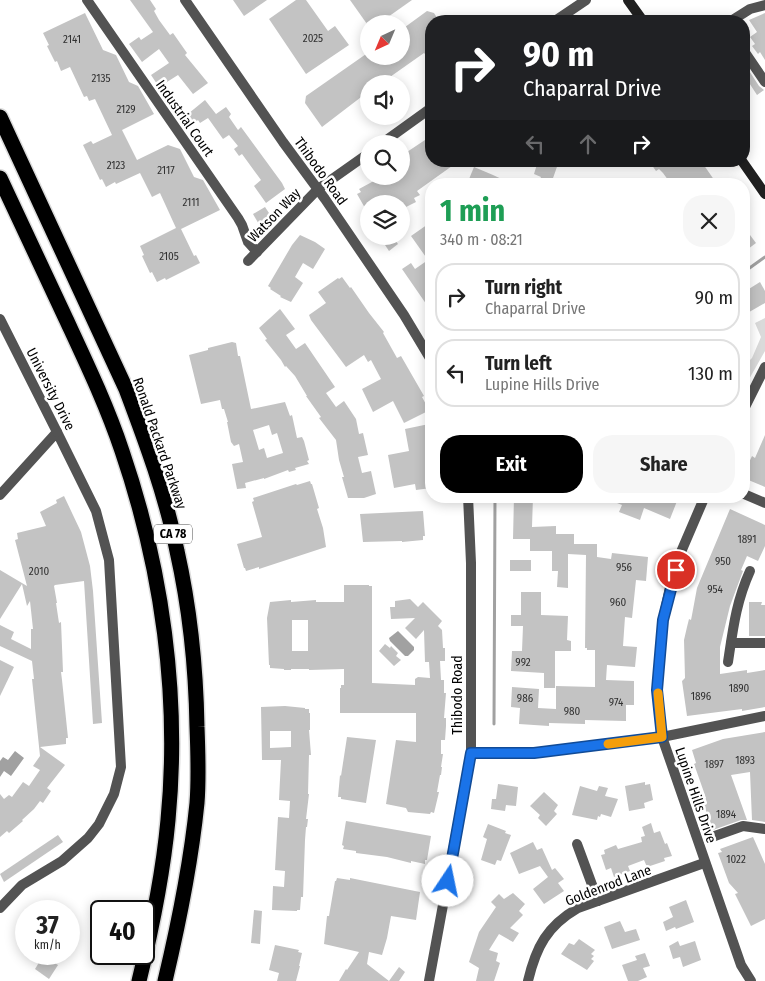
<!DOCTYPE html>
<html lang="en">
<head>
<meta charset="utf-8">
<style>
	body { margin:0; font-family:"Fira Sans Condensed",sans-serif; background:#f6f6f6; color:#222; height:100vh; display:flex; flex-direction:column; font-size:19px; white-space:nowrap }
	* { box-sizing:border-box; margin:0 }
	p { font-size:16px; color:#767676 }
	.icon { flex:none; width:28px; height:28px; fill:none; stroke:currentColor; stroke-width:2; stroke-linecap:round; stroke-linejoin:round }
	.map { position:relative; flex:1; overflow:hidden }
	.details { position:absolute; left:425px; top:178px; width:325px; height:325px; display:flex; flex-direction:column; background:#fff; border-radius:20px; box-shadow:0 2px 12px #0003 }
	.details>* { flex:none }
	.hud { position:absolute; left:425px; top:15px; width:325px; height:152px; border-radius:20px; box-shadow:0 2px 12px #0003; background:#202124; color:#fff; overflow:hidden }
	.needle { width:32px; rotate:224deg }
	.buttons { position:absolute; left:360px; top:15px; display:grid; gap:10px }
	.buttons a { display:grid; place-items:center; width:50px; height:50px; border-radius:50%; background:#fff; box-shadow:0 2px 12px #0003; font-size:25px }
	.speed { position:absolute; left:15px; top:900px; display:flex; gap:10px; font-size:25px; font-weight:700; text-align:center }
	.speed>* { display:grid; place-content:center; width:65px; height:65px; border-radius:50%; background:#fff; box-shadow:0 2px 12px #0003; line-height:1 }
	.speed small { font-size:12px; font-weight:400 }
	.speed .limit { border:2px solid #111; border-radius:8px; background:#fff; color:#111 }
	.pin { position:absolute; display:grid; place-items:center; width:42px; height:42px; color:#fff; margin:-21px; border:2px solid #fff; border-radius:50%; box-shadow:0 1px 5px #0007 }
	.me { position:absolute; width:55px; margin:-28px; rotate:11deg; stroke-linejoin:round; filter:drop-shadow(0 0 4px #0008) }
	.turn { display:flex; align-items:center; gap:18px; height:105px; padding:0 15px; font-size:22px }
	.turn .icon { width:65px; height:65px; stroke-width:2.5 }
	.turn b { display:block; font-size:35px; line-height:42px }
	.lanes { display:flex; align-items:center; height:48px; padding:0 15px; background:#0003; justify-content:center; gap:25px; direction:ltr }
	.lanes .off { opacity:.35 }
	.round { display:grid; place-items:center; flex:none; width:52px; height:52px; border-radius:20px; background:#f6f6f6 }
	.overview { display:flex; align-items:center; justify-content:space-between; height:85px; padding:0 15px }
	h1 { font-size:30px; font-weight:700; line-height:38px; color:#1e9e55 }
	.primary-button { display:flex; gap:10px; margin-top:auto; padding:10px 15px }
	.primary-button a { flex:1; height:58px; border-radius:20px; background:#000; color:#fff; font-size:20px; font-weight:700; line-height:58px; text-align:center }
	.primary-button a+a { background:#f6f6f6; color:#222 }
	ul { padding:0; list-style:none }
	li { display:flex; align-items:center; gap:15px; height:68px; margin:0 10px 8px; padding:0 5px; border:2px solid #e0e0e0; border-radius:20px }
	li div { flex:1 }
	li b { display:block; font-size:19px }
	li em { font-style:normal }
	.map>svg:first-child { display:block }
	.green { fill:#dadada }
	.water { fill:#a1a1a1 }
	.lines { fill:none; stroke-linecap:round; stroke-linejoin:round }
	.stream { stroke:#a1a1a1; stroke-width:3 }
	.building { fill:#c3c3c3; fill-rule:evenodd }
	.motorway-casing { stroke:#dbdbdb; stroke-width:18 }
	.minor { stroke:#535353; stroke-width:10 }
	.tertiary { stroke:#535353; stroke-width:10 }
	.secondary { stroke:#202020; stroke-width:10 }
	.motorway { stroke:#000; stroke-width:15 }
	.route-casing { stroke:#114b97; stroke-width:12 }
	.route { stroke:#1a73e8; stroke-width:9 }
	.slow { stroke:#f59e0b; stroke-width:9 }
	.labels { text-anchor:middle; stroke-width:5; stroke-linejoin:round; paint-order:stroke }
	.number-label { font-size:11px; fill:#313131 }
	.shield { fill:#fff; stroke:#4c4c4c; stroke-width:1 }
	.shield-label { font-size:12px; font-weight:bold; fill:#000 }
	.street-label { font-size:14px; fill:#000; stroke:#fff }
</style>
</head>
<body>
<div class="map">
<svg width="765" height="981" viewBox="0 0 765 981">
	<rect width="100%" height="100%" fill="#fff"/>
	<polygon class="green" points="765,318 765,351 744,388 744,366 752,358 761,337 755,323"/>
	<g class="water">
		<polygon points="398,631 414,647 414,650 408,656 405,656 390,641 389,638"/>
		<polygon points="15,751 24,758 11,776 4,771 0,777 0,761 3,757 8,760"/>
	</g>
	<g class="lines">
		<g class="stream">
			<polyline points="744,272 765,257"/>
			<polyline points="494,724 495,496"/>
		</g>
	</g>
	<g class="building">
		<polygon points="130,0 150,0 156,9 154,11 159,20 170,35 173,33 187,53 185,55 208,83 193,94 178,75 159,87 151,75 169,63 159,49 142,62 129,44 139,37 141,40 153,32"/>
		<polygon points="233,0 267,0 244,16"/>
		<polygon points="296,0 306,0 328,31 335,26 349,45 306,74 269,19"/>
		<polygon points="350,0 412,0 378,24 367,24"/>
		<polygon points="427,11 434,13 439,21 431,21 431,51 426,55 424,53 380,84 369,84 369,91 322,127 305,103 306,96 369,52 369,56 401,56 401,30"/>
		<polygon points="85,13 103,50 116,55 129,82 138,86 154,114 122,130 137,160 168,145 180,149 194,177 203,180 220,210 181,229 194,256 196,255 200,263 166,280 165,278 157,282 152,272 150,273 142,256 144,255 140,246 176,228 160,193 152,197 140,173 116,184 115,182 106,187 102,179 100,180 83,145 91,141 93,144 112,135 95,99 89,101 87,96 84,97 70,67 61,71 57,61 55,62 47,46 49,45 43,33"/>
		<polygon points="765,13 765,60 760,52 758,54 752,46 755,44 750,37 757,32 749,20"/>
		<polygon points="744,63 759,86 764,90 757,95 744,75"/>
		<polygon points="205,100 216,114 226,107 231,114 229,117 238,130 241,127 282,183 285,189 266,203 254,186 261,180 242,154 239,156 234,149 238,146 229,135 223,139 208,118 200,123 198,120 190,126 183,118"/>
		<polygon points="428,138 431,143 431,161 459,161 417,191 420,195 414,198 416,202 404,208 402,204 369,204 369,215 357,194 361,192 359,189 383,176 401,176 401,156"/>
		<polygon points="538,161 559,161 552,181 547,179 546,184 538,184 541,177 534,174"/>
		<polygon points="649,161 701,161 717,184 671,184 663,173 659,169 656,171"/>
		<polygon points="474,167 493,175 512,184 467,184"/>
		<polygon points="265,207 273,219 260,226 253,214"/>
		<polygon points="431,222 431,311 402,269 411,263 415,269 428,260 411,236"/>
		<polygon points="744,227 756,243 744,252"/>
		<polygon points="300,235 315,242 325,249 313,269 303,263 295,277 303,283 291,302 280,297 281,296 270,289 271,288 268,286 292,245"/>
		<polygon points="379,236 392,236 398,244 389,251"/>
		<polygon points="342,277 350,288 351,287 369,313 384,332 383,333 397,358 401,356 424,396 422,397 428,408 425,410 426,412 404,423 393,401 373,412 362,389 381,379 371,360 368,362 364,355 346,367 311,320 309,315 326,303 318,292 338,278 339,279"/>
		<polygon points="760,282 765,291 765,303 744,315 744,292"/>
		<polygon points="280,309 295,329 286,335 296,349 305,343 335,387 326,393 336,407 344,401 356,419 359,434 363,433 368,455 358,457 362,473 371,471 376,494 364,498 348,498 342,477 344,477 339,460 336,440 319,418 321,417 306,396 307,396 295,376 286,366 285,367 281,360 265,340 267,339 259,328"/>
		<path d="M232 342 236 343 238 356H240L251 409 285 402 290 416 292 415 297 438 302 437 304 441 309 460 307 461 309 464 295 468 296 470 289 472 288 470 264 479V478L245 483 246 488 237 489 232 464 243 462 239 444 234 446 231 442 227 422H228L224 409H222L220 400 201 404 189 355 208 350V348ZM269 425 272 435 277 433 283 453 267 458 264 448 259 450 253 430Z"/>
		<polygon points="429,424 431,425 431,488 416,490 415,484 394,488 388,455 409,451 405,429"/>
		<polygon points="765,435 765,487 746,479 748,474 744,473 752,456 755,458"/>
		<polygon points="310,481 311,484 312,484 319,508 317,509 323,528 326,547 259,569 259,567 246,571 245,568 244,568 237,544 262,537 252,502 254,501 253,498 296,484 297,485"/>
		<polygon points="64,496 81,532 90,566 93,591 102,723 93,724 84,581 55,585 54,586 57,603 56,603 59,623 61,622 63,672 61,672 62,680 68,738 66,738 66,744 40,747 65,765 47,788 51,791 43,803 40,801 34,809 22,820 23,821 9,833 7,831 0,837 0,794 4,799 9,795 12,797 23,782 29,786 40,770 33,766 40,756 32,679 34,679 32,661 0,646 0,625 14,632 11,639 31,649 31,629 33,629 30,601 27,606 22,584 0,619 0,570 27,586 15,540 18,539 17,533 46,526 40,512 57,503 56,500"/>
		<polygon points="514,496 533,496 532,527 556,526 556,534 574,534 574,544 597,544 597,557 611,559 612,553 648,557 646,581 636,580 632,618 625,617 623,646 637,647 635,667 607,665 606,680 634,681 634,705 626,705 626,721 585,720 585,724 549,723 549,726 519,724 520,708 511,707 512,687 539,689 538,708 556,709 556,686 595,687 595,650 587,650 587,648 585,648 586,555 568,554 568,588 557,587 558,571 552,571 552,551 530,551 530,539 513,539"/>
		<polygon points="645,496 654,500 655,496 679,496 670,519 644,508 640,520 619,512 622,505 602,497"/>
		<polygon points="730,509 765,525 765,546 758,561 747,556 741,570 743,571 730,606 720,647 720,674 747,670 747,673 765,670 765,707 742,711 742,709 687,716 682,681 685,678 684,640 687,627 689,619 691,620 692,615 697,588"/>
		<polygon points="423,511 425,536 423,536 423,540 402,542 402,541 363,542 360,514"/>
		<rect x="510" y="560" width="21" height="11"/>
		<path d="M344 585H369V586H372V683L415 685V679L418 677 430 678 429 662H425L424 630 416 639 405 628 415 618 391 619 390 607H395V601L410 599 418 607 423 602 442 621 438 626 442 630 443 648H445V661H440L441 680H444V693H446L444 718H446V726L445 740H441V754H443L441 767H442L441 775H440L437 792H439L434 813 431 812 430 814 408 812 406 808 386 804 396 740 416 742V713H340V688H341V685H344V669L309 670V669H291V670H284V669L270 668V665H269L267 618 270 602 291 600V602L316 600V602H344ZM292 620H308V651H292Z"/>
		<polygon points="521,592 541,592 541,615 568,616 567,640 571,641 571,651 555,651 555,688 544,688 544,673 511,671 512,651 522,651 523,626 511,626 511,615 521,615"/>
		<polygon points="749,602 762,602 761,605 765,605 765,636 749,636"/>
		<polygon points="385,644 390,648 391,646 398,653 396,656 401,660 394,666 379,651"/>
		<polygon points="0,660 14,667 0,696"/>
		<path d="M285 706 305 708V709H309V713H310V730H309L311 755H309L308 794H309L306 819H308L307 827H306L305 840 303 897H301L300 910H297V911L272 910 273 886 284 887 285 871 275 870 278 817 289 818 290 801 279 800 281 760H262L261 707ZM270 731H291V747L270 748Z"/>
		<polygon points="765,732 765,822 752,820 750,772 731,775 747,820 741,820 713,830 702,800 706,798 694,764 696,763 692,750 723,739"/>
		<polygon points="347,737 376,740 366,803 341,799 341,797 338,797 340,775 341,776"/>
		<polygon points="645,782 645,785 650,784 653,800 644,803 645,808 629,811 625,786"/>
		<polygon points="498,784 518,787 516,806 506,805 505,811 491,809 492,799 496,799"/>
		<polygon points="580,786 597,791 599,786 608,788 605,796 618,799 611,817 601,814 600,817 598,816 597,820 572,815"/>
		<polygon points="544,792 558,805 554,811 557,814 546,826 538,818 540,815 530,806"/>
		<polygon points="346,821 431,836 427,860 425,860 425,864 411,861 411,863 387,857 356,853 356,851 343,849 344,846 342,845"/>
		<polygon points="651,823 654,833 660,831 665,844 667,843 672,856 664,858 665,861 647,867 644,860 628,866 630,871 614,877 611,868 606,870 601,855 605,854 604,850 616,845 618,849 642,842 641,837 645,836 642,827"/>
		<polygon points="488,824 506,831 505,833 511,835 501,861 497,860 495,865 481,860 487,839 483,837"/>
		<polygon points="58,835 63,842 4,882 0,874"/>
		<polygon points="753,837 765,864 765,919 751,926 735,894 738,893 729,883 718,853 722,852 720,849"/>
		<polygon points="533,842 537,850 542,848 552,870 555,868 564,879 558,883 564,891 544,904 533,889 548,877 540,866 519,874 510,853"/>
		<polygon points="337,878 350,880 350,878 420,892 416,920 391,916 387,938 382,955 369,952 367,964 389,981 399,967 405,972 399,981 339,981 346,969 347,970 359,952 324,944 327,916 329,916 335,881 336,881"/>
		<polygon points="513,893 525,904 519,911 523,915 510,928 519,933 513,942 499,934 489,950 498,953 496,961 500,963 494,981 476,981 479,968 469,962 479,932 496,907 491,902 499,894 504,899"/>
		<polygon points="686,900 694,922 676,929 675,927 666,931 663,922 673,917 669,907"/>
		<polygon points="254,910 262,911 260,944 251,943"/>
		<polygon points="620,921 625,932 636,929 640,940 612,949 604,927"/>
		<polygon points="579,939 595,950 591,954 594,956 591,959 594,961 587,970 561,954 569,943 574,945"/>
		<polygon points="678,941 680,946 695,941 701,960 683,967 680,957 673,959 669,946"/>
		<polygon points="275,945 299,950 298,952 302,953 299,966 300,966 296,981 277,981 279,973 269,970"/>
		<polygon points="645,953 650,966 643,968 647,977 638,981 628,981 622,965 637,960 635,956"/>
		<polygon points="43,956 58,965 49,979 35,969"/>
	</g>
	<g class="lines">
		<defs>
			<g id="motorway">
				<path d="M0 117 126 389C146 442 166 496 177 551 190 609 196 668 197 727 198 752 199 778 197 803 191 863 179 922 165 981"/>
				<path d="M0 178C22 225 44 272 66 319 86 362 107 406 122 451 162 568 180 696 168 820 163 874 152 928 139 981"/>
			</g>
		</defs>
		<use href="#motorway" class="motorway-casing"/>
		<g class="minor">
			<polyline points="87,0 238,218 242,225 248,242 257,252"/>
			<polyline points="731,21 750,9 765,5"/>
			<polyline points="744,51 765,82"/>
			<polyline points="248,261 318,189"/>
			<polyline points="744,494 765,503"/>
			<polyline points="0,495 57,432 96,511 109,560 121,767 114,794 99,824 88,838 62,861 22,885 0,908"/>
			<polyline points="731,643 765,643"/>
			<path d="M728 662C733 629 736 602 750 571"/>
			<polyline points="662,737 765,716"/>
			<polyline points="712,837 743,826 765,829"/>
			<polyline points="577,844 598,901"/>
			<path d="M528 981C536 947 547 926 578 908L704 863"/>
		</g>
		<g class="tertiary">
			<polyline points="185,0 283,142 325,199 404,315 431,360"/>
			<polyline points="555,21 586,0"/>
			<polyline points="381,144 431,108"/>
			<polyline points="318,189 369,153"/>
			<polyline points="0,319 57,432"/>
			<polyline points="744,409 765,367"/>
			<polyline points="705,496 681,552 670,587 663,620 657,690 662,737 741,965 751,981"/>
			<polyline points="471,753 533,753 662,737"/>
			<polyline points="429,981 471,753 471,563 468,496"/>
		</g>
		<g class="secondary">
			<polyline points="628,0 643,21"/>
			<polyline points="742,161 765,194"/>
		</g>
		<use href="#motorway" class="motorway"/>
	</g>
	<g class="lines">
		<defs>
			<polyline id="route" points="448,881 471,753 534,753 662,737 657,690 663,620 676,570"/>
		</defs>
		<use href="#route" class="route-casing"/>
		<use href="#route" class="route"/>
		<polyline class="slow" points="608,744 662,737 658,693"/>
	</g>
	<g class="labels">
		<g class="number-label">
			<text x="313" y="42">2025</text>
			<text x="72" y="43">2141</text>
			<text x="101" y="82">2135</text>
			<text x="126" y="113">2129</text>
			<text x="116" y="169">2123</text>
			<text x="166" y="174">2117</text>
			<text x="191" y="206">2111</text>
			<text x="169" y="260">2105</text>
			<text x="747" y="543">1891</text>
			<text x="723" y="565">950</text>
			<text x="624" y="571">956</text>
			<text x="39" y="575">2010</text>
			<text x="715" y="593">954</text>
			<text x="618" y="606">960</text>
			<text x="523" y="666">992</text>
			<text x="739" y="692">1890</text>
			<text x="701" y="700">1896</text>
			<text x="525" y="702">986</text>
			<text x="616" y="706">974</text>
			<text x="572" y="715">980</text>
			<text x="745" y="764">1893</text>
			<text x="714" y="768">1897</text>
			<text x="726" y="818">1894</text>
			<text x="736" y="863">1022</text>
		</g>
		<rect class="shield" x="154" y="524.5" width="38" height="19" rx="4"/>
		<g class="shield-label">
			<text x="173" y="538">CA 78</text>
		</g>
		<g class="street-label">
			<text transform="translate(185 118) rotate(55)" y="5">Industrial Court</text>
			<text transform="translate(321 171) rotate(54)" y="5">Thibodo Road</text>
			<text transform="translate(274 215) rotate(-46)" y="5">Watson Way</text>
			<text transform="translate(51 389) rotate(63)" y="5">University Drive</text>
			<text transform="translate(160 443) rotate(71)" y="5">Ronald Packard Parkway</text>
			<text transform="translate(457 695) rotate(-90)" y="5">Thibodo Road</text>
			<text transform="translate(696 795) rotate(71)" y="5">Lupine Hills Drive</text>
			<text transform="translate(608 885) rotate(-21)" y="5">Goldenrod Lane</text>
		</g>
	</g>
</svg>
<div class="buttons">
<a><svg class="needle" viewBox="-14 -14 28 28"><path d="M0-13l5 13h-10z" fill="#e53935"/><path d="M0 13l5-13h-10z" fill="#767676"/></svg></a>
<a><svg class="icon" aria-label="sound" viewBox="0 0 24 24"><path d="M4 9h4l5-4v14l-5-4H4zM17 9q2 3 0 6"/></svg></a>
<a><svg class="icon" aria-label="search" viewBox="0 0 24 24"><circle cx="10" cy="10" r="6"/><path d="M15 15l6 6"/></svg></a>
<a><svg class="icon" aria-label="layers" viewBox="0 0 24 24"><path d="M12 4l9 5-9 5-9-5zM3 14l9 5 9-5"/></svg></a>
</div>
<div class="speed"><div>37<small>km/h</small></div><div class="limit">40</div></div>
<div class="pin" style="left:676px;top:570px;background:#d93025"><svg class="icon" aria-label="arrive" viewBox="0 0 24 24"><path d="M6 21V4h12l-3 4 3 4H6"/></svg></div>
<svg class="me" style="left:448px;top:881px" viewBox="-20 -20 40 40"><circle r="19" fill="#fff"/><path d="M0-13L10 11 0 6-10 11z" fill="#1a73e8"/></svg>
<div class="hud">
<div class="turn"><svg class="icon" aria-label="right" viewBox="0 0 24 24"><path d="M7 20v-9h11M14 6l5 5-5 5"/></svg><div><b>90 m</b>Chaparral Drive</div></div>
<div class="lanes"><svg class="icon off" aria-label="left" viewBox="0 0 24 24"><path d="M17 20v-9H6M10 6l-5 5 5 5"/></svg><svg class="icon off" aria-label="ahead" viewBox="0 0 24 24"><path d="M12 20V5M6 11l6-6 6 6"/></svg><svg class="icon" aria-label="right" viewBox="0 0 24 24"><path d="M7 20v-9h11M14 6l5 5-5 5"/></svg></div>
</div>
<section class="details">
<div class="overview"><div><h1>1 min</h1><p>340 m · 08:21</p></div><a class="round"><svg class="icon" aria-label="close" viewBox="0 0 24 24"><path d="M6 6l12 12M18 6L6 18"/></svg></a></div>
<ul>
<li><svg class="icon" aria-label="right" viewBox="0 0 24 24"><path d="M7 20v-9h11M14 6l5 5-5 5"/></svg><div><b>Turn right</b><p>Chaparral Drive</p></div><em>90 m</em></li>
<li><svg class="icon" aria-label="left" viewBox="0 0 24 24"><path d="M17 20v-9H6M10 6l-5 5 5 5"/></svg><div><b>Turn left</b><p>Lupine Hills Drive</p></div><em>130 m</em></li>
</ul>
<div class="primary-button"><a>Exit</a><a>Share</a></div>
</section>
</div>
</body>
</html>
